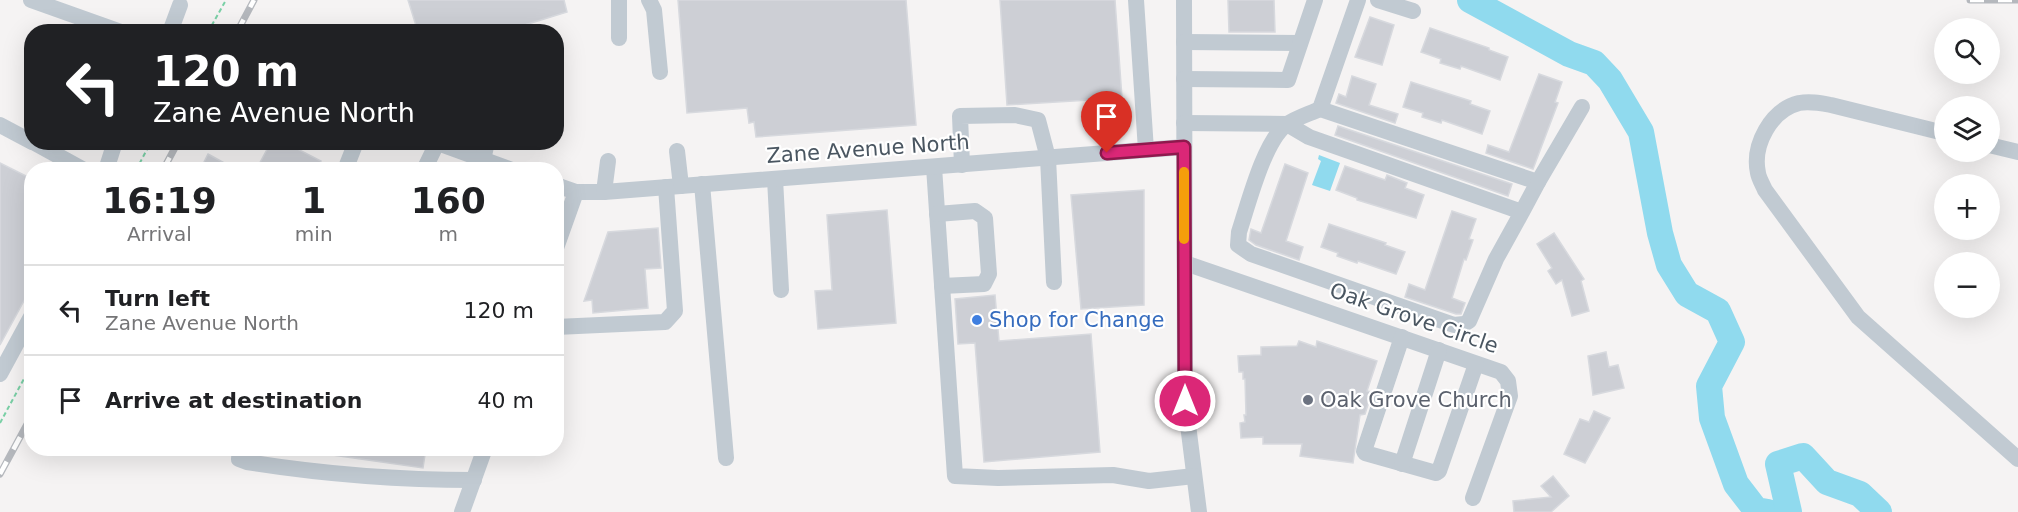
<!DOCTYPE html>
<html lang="en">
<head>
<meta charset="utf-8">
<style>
	body { margin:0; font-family:"DejaVu Sans",sans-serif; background:#f2f2f2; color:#202124; height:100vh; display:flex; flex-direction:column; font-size:22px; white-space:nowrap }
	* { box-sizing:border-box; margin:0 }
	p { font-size:20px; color:#757577 }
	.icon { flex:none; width:33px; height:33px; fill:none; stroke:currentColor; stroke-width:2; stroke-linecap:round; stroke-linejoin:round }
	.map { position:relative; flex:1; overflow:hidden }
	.drawer { position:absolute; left:24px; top:162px; width:540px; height:294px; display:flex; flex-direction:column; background:#fff; border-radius:24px; box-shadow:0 6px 24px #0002 }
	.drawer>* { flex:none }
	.hud { position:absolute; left:24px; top:24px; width:540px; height:126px; border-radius:24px; box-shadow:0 6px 24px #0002; background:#202124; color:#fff; overflow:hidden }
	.controls { position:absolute; left:1934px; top:18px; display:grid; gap:12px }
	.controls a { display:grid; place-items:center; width:66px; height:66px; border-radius:50%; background:#fff; box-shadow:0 6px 24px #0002; font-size:30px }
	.pin { position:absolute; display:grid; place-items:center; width:51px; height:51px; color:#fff; margin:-62px -26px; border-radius:50% 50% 50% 0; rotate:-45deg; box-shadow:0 0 6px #0007 }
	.pin .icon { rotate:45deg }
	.me { position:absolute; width:66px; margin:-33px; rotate:0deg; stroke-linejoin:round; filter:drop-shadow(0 0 4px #0008) }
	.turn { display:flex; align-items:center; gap:21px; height:126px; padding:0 30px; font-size:27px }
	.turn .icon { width:78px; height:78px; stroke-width:2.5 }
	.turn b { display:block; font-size:42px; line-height:51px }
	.eta { display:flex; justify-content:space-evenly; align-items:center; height:102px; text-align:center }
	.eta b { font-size:36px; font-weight:600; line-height:42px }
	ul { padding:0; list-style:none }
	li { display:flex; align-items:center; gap:18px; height:90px; padding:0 30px; border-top:2px solid #e0e0e0 }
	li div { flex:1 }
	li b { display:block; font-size:22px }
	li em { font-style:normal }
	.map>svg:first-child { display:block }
	.water { fill:#90daee }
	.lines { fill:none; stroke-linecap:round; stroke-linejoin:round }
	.river { stroke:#90daee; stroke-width:26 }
	.building { fill:#cdcfd5; stroke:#d7d9de; stroke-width:1.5 }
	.path { stroke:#7ad0a6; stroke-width:2; stroke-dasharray:4.5 3; stroke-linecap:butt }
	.minor { stroke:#c1cad2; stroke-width:16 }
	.rail-casing { stroke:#b5b8bd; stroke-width:7 }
	.rail { stroke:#fff; stroke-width:4.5; stroke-dasharray:14; stroke-linecap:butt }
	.route-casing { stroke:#8e194d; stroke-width:15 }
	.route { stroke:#db2777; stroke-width:10 }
	.slow { stroke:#f59e0b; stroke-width:10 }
	.shop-dot { fill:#3f7fe0; stroke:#fff; stroke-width:2 }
	.worship-dot { fill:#6b7280; stroke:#fff; stroke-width:2 }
	.labels { text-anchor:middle; stroke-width:4.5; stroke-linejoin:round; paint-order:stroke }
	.street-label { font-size:21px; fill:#4a5661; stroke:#fff }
	.shop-label { font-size:21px; fill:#366cbe; stroke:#fff; text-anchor:start }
	.worship-label { font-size:21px; fill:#5b616d; stroke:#fff; text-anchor:start }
</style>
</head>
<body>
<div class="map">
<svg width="2018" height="512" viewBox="0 0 2018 512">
	<rect width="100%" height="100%" fill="#f5f3f3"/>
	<polygon class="water" points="1319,155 1340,163 1330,191 1312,185 1321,161 1318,159"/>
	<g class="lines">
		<g class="river">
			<polyline points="1470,0 1569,54 1594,63 1610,80 1641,132 1660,233 1669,265 1687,294 1718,311 1732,342 1709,386 1712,418 1736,484 1756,510 1768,512"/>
			<polyline points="1789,512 1778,464 1803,456 1827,482 1860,494 1879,512"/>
		</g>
	</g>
	<g class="building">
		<polygon points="408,0 564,0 567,12 502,32 418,32"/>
		<polygon points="678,0 906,0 916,125 756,137 754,122 749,123 747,108 687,113"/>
		<polygon points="1000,0 1115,0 1122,98 1007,105"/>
		<polygon points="1228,0 1274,0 1275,32 1229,32"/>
		<polygon points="1370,17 1394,25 1382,65 1355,57"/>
		<polygon points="1430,28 1489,48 1489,50 1508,57 1500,80 1461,66 1460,69 1440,63 1441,59 1421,52"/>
		<polygon points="1539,74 1562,82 1555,102 1558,103 1533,169 1486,153 1488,145 1509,152"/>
		<polygon points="1352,76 1376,84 1369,105 1398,114 1395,123 1336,103 1339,94 1346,97"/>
		<polygon points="1411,82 1471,101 1470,104 1490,111 1482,134 1442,120 1441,123 1422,117 1423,113 1403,107"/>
		<polygon points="1338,126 1512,184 1508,196 1335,135"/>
		<polygon points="271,142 284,142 321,161 316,170 256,170"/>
		<polygon points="208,154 237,170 200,170"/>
		<polygon points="0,163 32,179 32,286 0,345"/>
		<polygon points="1285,164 1308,173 1286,241 1303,247 1299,260 1256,245 1249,240 1251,229 1261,233"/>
		<polygon points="1345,166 1385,180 1387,175 1407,183 1405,188 1424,195 1416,218 1357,200 1357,198 1336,190"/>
		<polygon points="1144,190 1144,305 1081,309 1071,195"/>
		<polygon points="887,210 896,323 818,329 815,291 832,290 827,215"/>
		<polygon points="1452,211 1476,219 1469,239 1473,240 1466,260 1464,259 1452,298 1465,303 1461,314 1456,314 1405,297 1409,284 1425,290"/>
		<polygon points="1329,224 1386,243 1385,245 1405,252 1396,274 1358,261 1357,263 1337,256 1338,253 1321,247"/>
		<polygon points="658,228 661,268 645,269 648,308 593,313 592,300 584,301 608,232"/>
		<polygon points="1554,233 1584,279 1581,281 1589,311 1572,316 1562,280 1556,284 1548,271 1552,268 1537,244"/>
		<polygon points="995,295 999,341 1091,334 1100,452 984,462 975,343 958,344 955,299"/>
		<polygon points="1299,341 1316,347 1317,341 1377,361 1367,391 1372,392 1365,414 1360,415 1353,463 1300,456 1302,444 1263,444 1263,437 1241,438 1240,423 1245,422 1244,415 1246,415 1245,379 1243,379 1243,372 1239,372 1238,356 1261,355 1261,347 1297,346"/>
		<polygon points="1606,352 1609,367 1618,365 1624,388 1593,395 1588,356"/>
		<polygon points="1594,411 1610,418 1585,463 1564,454 1580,419 1589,422"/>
		<polygon points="333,448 426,448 423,468 333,455"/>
		<polygon points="1553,476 1569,496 1551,512 1514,512 1513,501 1551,497 1541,486"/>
	</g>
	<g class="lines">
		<g class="path">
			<polyline points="208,32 226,0"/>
			<polyline points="136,170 151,142"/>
			<polyline points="0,423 32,364"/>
		</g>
		<g class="minor">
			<polyline points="31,0 121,32"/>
			<polyline points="649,0 654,10 660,72"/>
			<polyline points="1136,0 1146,150"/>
			<polyline points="1184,0 1185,401 1199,512"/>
			<polyline points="1378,0 1413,11"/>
			<polyline points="170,32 180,5"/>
			<polyline points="619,38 619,0"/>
			<polyline points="1184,42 1300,43"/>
			<polyline points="1184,79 1288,80 1315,0"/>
			<polyline points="1320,109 1358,0"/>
			<path d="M1184 123 1287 124 1309 137 1522 212 1538 182 1320 109C1309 114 1295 118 1286 125 1264 141 1248 205 1239 232L1238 245 1251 254 1454 325 1464 324 1469 321 1496 259 1522 212"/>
			<polyline points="0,125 32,142"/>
			<path d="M1944 133 1831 105C1820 103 1810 101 1799 103 1771 110 1752 145 1758 173 1759 179 1763 185 1765 190L1858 317 2018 459"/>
			<polyline points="33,142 84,170"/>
			<polyline points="435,142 512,170"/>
			<polyline points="1989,145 2018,152"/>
			<polyline points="677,151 681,186"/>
			<polyline points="483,160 487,142"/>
			<polyline points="962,165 960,116 1015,115 1038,120 1048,158 1054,282"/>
			<polyline points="934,167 955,476 998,478 1113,475 1149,481 1194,476"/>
			<polyline points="106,170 115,142"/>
			<polyline points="345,170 356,142"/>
			<polyline points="424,170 437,143"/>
			<polyline points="775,179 781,290"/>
			<polyline points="1538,182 1582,107"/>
			<polyline points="702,184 726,458"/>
			<polyline points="556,185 576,192 604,192 1184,147"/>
			<polyline points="604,192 608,161"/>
			<polyline points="937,214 975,211 985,218 989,274 984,284 942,286"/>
			<polyline points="556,248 576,192"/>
			<polyline points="1185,263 1501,372 1508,381 1510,396 1473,498"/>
			<polyline points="556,327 665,322 675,311 666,187"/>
			<polyline points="1402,337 1364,451 1365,453 1436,473 1439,471 1476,364"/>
			<polyline points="0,374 32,315"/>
			<path d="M240 448 239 459 247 462C322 474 397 480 474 480"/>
			<polyline points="1402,464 1439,350"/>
			<polyline points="462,512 485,448"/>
		</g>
		<defs>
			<g id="rail">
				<polyline points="1970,0 2018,0"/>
				<polyline points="237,32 254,0"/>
				<polyline points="163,170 178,142"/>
				<polyline points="0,474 32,415"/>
			</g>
		</defs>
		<use href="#rail" class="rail-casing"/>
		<use href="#rail" class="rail"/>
	</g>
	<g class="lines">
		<defs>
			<polyline id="route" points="1107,153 1184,147 1185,401"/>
		</defs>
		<use href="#route" class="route-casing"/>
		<use href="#route" class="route"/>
		<polyline class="slow" points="1184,172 1184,239"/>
	</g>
	<circle class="shop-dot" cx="977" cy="320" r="6"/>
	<circle class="worship-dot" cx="1308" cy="400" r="6"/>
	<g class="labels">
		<g class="street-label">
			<text transform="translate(868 149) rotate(-4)" y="7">Zane Avenue North</text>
			<text transform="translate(1414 318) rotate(19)" y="7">Oak Grove Circle</text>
		</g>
		<g class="shop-label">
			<text x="989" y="327">Shop for Change</text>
		</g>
		<g class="worship-label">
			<text x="1320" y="407">Oak Grove Church</text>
		</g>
	</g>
</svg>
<div class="controls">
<a><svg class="icon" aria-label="search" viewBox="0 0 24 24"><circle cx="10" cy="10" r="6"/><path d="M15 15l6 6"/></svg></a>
<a><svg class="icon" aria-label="layers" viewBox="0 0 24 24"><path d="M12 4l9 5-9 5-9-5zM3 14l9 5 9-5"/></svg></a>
<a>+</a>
<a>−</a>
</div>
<div class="pin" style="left:1107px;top:153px;background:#d93025"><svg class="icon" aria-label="arrive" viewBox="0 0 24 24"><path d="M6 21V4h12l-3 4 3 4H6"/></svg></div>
<svg class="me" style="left:1185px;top:401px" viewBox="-20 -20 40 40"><circle r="17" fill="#db2777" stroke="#fff" stroke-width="3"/><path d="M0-11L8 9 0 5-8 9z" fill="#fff"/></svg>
<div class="hud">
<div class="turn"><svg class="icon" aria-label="left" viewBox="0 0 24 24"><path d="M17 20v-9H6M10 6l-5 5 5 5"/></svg><div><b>120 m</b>Zane Avenue North</div></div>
</div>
<section class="drawer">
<div class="eta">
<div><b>16:19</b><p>Arrival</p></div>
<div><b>1</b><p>min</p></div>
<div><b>160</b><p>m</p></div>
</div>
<ul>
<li><svg class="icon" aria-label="left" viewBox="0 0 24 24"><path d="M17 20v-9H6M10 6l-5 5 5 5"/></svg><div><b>Turn left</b><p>Zane Avenue North</p></div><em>120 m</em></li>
<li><svg class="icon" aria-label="arrive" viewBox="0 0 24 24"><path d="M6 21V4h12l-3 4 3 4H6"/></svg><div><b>Arrive at destination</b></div><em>40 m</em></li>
</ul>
</section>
</div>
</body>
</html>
